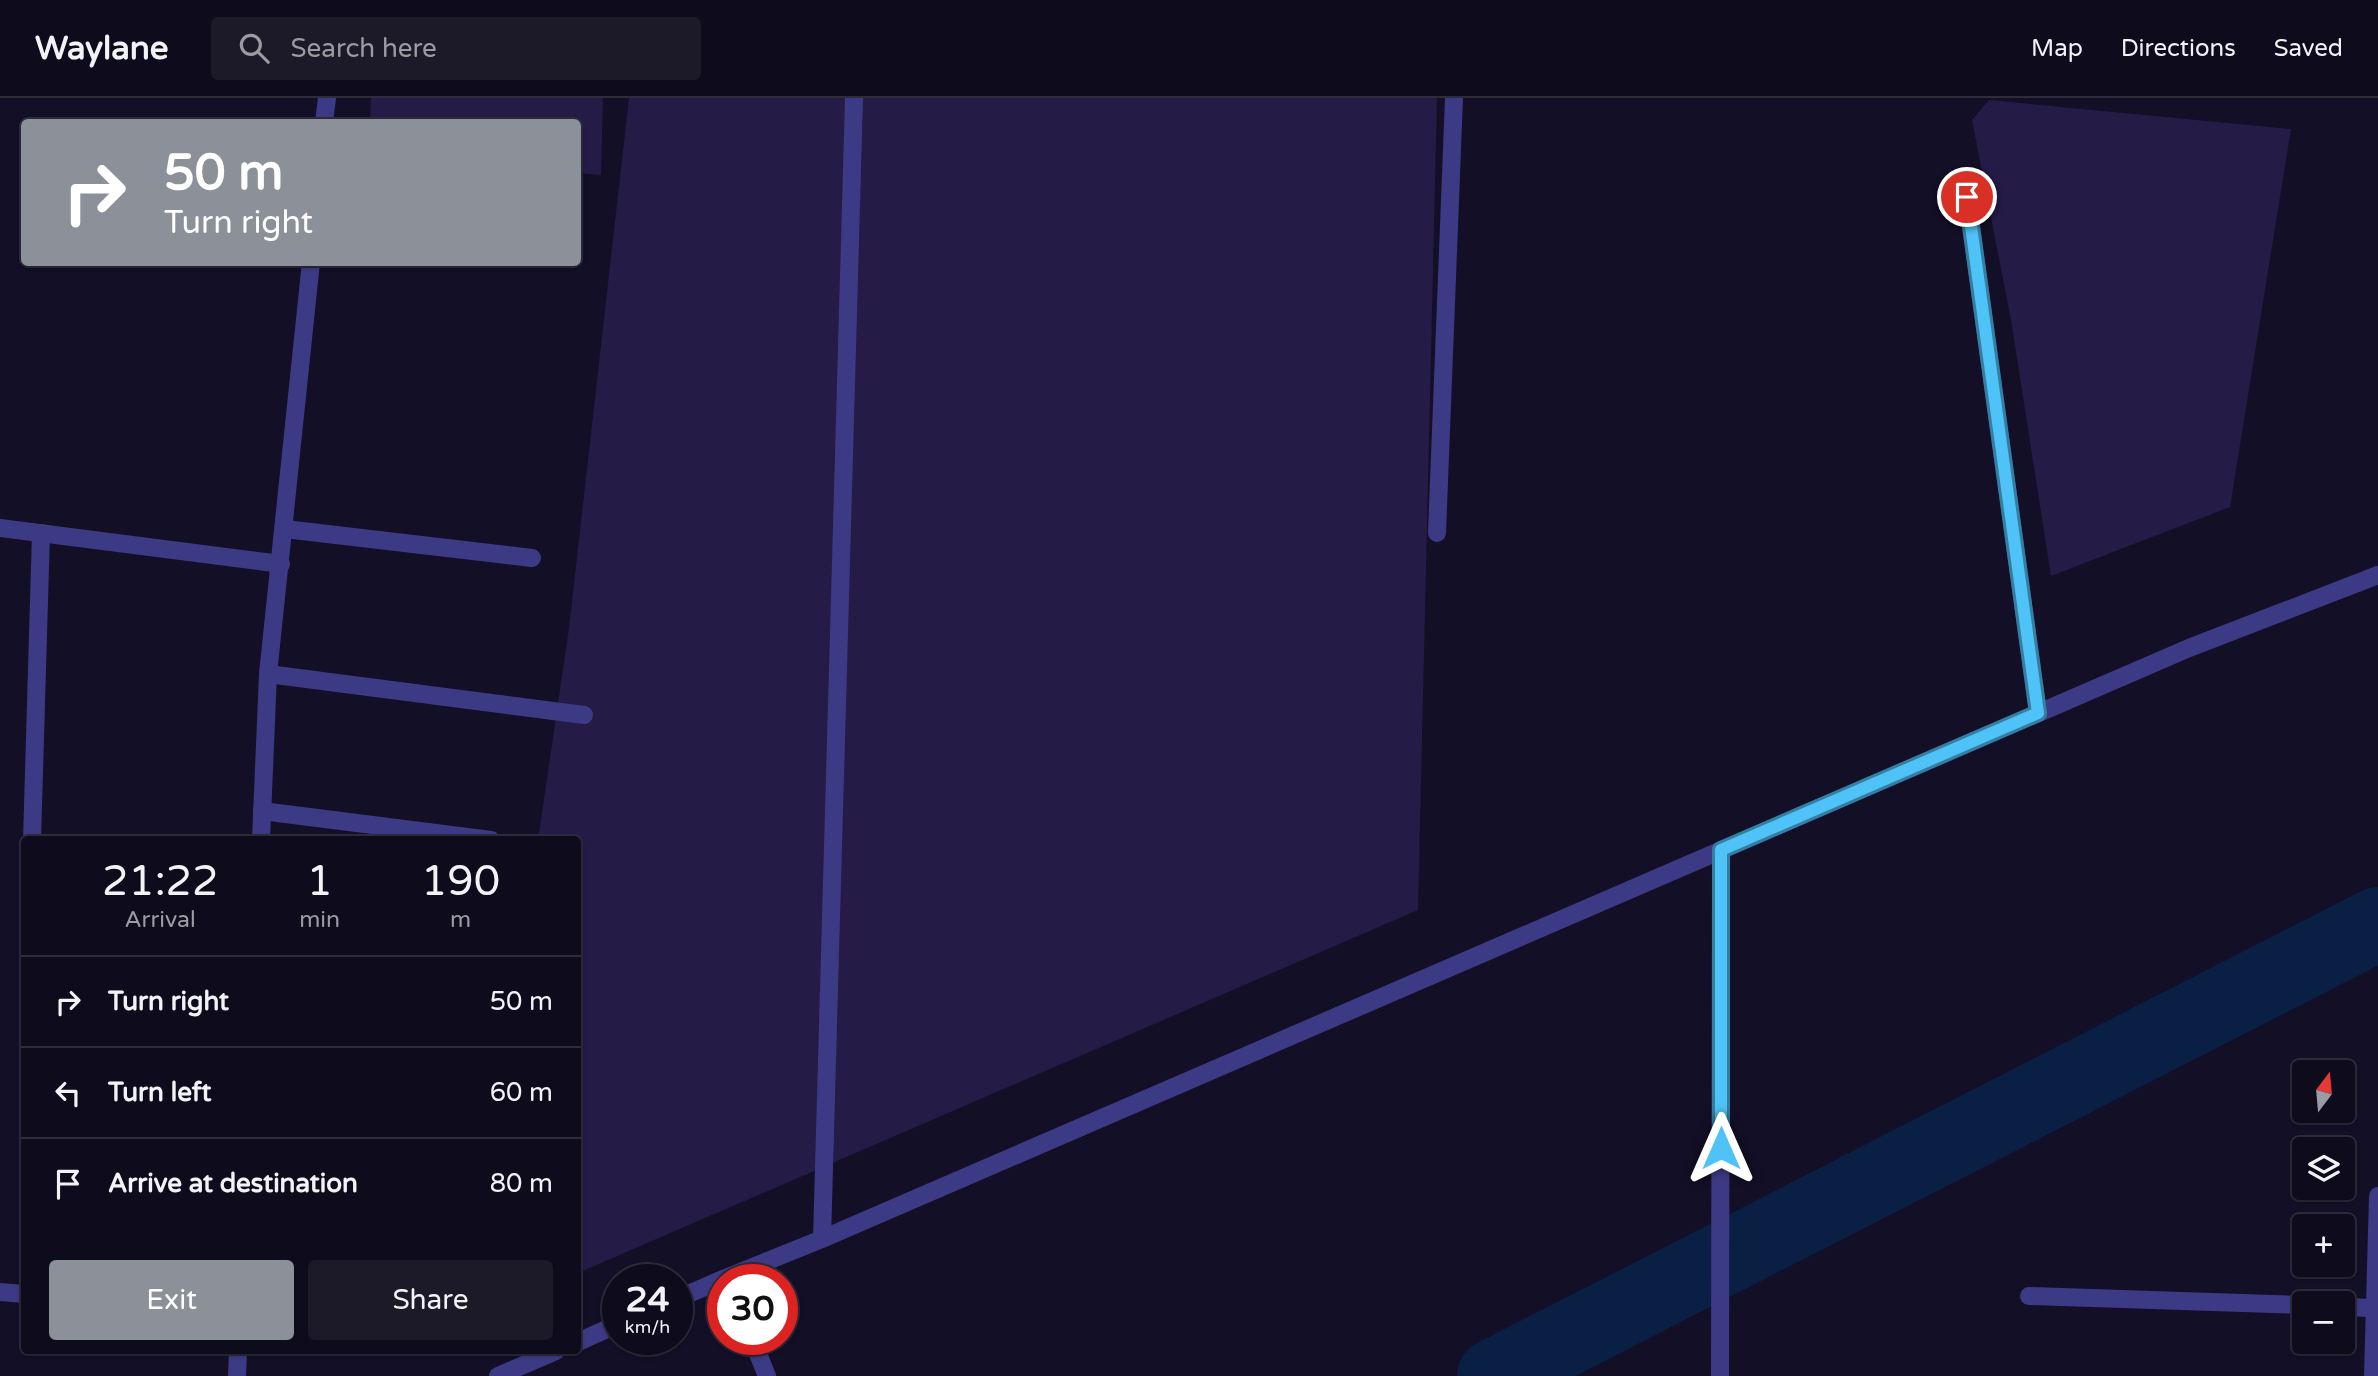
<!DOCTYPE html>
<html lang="en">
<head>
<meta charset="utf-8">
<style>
	body { margin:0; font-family:"Varela Round",sans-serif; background:#1c1929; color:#f1f3f6; height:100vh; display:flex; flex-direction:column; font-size:26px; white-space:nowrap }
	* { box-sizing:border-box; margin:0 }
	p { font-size:23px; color:#9b9ba3 }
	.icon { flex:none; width:38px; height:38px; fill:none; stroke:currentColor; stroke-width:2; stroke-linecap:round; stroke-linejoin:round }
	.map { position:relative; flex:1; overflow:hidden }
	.drawer { position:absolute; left:21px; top:738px; width:560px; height:518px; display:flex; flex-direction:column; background:#0e0b1c; border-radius:7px; box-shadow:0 2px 5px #0004,0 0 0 2px #2e2b3b }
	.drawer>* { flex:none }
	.banner { position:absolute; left:21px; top:21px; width:560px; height:147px; border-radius:7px; box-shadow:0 2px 5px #0004,0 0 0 2px #2e2b3b; background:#8c9099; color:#fff; overflow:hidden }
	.needle { width:46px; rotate:16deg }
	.controls { position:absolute; left:2292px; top:962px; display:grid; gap:14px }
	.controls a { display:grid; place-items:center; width:63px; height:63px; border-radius:7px; background:#0e0b1c; box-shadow:0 2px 5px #0004,0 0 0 2px #2e2b3b; font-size:35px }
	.speed { position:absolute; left:602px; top:1166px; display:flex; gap:14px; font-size:35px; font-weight:700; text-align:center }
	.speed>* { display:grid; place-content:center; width:91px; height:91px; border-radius:50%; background:#0e0b1c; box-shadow:0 2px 5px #0004,0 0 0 2px #2e2b3b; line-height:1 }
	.speed small { font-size:18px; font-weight:400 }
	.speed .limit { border:10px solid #d22; background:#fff; color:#111 }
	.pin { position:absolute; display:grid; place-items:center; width:60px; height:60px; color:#fff; margin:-30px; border:4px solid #fff; border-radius:50%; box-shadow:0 2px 7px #0007 }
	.me { position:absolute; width:77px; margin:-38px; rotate:0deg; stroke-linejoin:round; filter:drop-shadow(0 0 5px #0008) }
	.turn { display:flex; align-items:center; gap:24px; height:147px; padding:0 28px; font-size:32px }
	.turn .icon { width:91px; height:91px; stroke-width:2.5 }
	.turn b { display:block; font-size:49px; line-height:60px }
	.eta { display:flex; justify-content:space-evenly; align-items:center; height:119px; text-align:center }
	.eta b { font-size:42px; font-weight:600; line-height:49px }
	.action { display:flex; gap:14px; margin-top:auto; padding:14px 28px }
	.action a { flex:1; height:80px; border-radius:7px; background:#8c9099; color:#fff; font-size:28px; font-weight:600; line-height:80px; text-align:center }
	.action a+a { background:#1c1929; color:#f1f3f6 }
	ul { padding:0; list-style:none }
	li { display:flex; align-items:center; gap:21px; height:91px; padding:0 28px; border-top:2px solid #2e2b3b }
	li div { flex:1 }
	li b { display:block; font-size:26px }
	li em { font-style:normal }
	header { display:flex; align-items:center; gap:42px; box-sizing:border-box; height:98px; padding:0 35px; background:#0e0b1c; border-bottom:2px solid #2e2b3b }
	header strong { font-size:33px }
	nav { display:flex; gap:38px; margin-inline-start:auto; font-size:24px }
	.search { width:490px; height:63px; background:#1c1929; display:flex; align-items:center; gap:18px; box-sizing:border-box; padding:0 24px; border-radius:7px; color:#9b9ba3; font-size:26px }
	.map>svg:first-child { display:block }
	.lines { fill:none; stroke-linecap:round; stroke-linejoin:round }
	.river { stroke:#0a1f44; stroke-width:74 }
	.building { fill:#241b47 }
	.minor { stroke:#3d3a85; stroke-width:18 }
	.route-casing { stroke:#337fa1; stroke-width:18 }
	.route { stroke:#4fc3f7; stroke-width:12 }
</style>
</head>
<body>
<header>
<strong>Waylane</strong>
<div class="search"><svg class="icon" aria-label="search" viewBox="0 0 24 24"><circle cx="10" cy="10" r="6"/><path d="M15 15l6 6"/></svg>Search here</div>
<nav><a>Map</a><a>Directions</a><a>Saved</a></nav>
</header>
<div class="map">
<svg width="2378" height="1278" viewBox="0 0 2378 1278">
	<rect width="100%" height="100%" fill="#130f26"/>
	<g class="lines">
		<polyline class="river" points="1494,1278 2378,826"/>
	</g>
	<g class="building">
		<polygon points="371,0 603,0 601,77 578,75 578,24 370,24"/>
		<polygon points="629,0 1437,0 1418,812 578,1175 578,742 538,742 569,530"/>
		<polygon points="1989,2 2291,31 2230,409 2051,478 2011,222 1972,22"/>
	</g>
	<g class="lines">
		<g class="minor">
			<polyline points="324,24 327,0"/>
			<polyline points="1967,99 2038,615"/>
			<polyline points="0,430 281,466"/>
			<polyline points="285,431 532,460"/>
			<polyline points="1437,435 1454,0"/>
			<polyline points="268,576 584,617"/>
			<polyline points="262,713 491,742"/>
			<polyline points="32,742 41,435"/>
			<polyline points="261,742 268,576 311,164"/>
			<polyline points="822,1141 854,0"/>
			<polyline points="723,1181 822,1141 2189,550 2378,477"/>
			<polyline points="0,1194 24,1196"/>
			<polyline points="2029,1198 2305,1207"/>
			<polyline points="677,1201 723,1181"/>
			<polyline points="2343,1209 2374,1210"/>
			<polyline points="752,1241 767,1278"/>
			<polyline points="578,1244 618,1226"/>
			<polyline points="237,1278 238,1253"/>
			<polyline points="498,1278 556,1253"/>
			<polyline points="1720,1278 1721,752"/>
			<polyline points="2373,1278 2378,1098"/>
		</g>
	</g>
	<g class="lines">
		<defs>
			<polyline id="route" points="1721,1050 1721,752 2038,615 1967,99"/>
		</defs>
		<use href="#route" class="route-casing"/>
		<use href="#route" class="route"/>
	</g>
</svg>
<div class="controls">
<a><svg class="needle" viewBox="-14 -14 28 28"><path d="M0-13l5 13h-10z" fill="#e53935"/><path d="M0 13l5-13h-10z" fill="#9b9ba3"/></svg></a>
<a><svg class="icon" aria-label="layers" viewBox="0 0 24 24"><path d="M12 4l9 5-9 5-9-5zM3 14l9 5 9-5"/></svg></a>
<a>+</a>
<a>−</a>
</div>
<div class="speed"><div>24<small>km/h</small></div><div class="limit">30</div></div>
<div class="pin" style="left:1967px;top:99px;background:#d93025"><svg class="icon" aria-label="arrive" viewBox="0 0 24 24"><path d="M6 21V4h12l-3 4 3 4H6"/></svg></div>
<svg class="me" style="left:1721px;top:1050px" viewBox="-20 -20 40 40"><path d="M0-17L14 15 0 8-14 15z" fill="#4fc3f7" stroke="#fff" stroke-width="4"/></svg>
<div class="banner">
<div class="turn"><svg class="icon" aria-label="right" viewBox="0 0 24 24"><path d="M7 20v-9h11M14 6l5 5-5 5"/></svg><div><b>50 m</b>Turn right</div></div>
</div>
<section class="drawer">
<div class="eta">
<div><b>21:22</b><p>Arrival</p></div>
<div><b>1</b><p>min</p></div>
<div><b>190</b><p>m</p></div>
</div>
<ul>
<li><svg class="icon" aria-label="right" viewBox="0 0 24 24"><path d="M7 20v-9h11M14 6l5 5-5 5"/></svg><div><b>Turn right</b></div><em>50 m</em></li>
<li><svg class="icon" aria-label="left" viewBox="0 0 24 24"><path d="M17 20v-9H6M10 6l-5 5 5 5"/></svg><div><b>Turn left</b></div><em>60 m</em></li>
<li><svg class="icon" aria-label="arrive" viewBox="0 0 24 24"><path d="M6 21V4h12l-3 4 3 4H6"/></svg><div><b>Arrive at destination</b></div><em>80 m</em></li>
</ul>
<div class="action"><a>Exit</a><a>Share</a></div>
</section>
</div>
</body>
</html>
